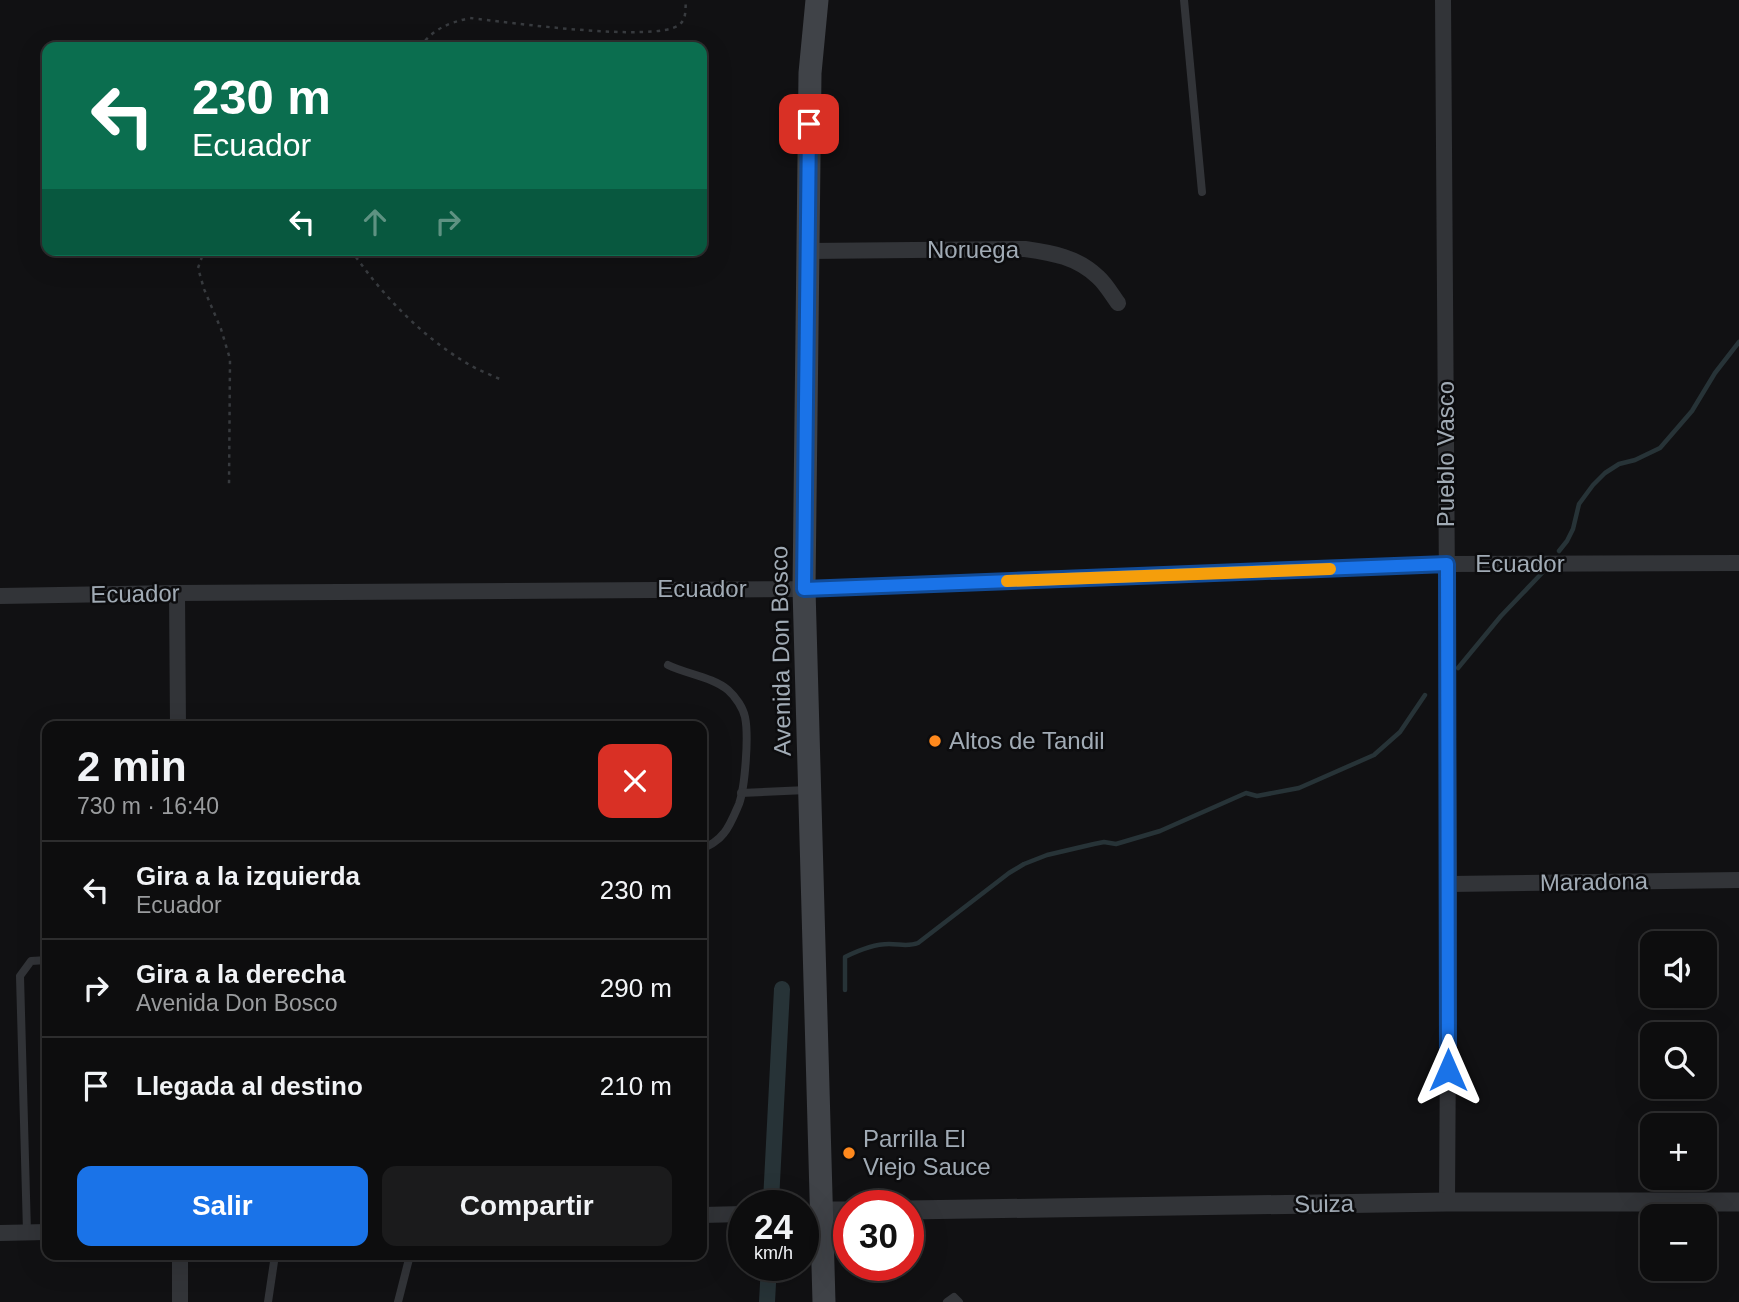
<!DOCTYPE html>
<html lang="es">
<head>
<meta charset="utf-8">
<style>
	body { margin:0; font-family:Arial,sans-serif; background:#1b1b1c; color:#f1f3f6; height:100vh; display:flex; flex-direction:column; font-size:26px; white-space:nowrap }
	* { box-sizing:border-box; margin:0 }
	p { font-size:23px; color:#9a9c9e }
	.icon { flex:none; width:38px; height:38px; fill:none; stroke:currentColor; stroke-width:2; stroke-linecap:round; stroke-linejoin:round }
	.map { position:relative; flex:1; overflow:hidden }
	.panel { position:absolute; left:42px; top:721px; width:665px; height:539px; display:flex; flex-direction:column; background:#0d0d0e; border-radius:14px; box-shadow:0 7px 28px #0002,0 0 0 2px #2d2d2e }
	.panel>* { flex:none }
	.banner { position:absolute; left:42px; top:42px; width:665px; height:214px; border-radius:14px; box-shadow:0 7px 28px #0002,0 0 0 2px #2d2d2e; background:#0b6e4f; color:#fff; overflow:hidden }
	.tools { position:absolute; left:1640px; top:931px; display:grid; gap:14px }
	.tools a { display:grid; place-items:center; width:77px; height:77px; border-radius:14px; background:#0d0d0e; box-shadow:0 7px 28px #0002,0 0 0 2px #2d2d2e; font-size:35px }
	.speed { position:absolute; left:728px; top:1190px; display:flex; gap:14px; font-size:35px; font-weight:700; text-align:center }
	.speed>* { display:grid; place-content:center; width:91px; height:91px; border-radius:50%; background:#0d0d0e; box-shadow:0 7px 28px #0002,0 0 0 2px #2d2d2e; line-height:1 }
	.speed small { font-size:18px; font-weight:400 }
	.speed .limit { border:10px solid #d22; background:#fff; color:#111 }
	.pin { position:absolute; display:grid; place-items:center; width:60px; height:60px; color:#fff; margin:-30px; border-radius:14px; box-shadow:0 4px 10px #0006 }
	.me { position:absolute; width:77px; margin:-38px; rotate:0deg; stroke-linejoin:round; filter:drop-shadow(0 0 5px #0008) }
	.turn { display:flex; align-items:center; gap:24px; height:147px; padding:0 35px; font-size:32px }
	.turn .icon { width:91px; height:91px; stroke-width:2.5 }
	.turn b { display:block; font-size:49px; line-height:60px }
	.lanes { display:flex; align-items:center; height:66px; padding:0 35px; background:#0003; justify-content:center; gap:35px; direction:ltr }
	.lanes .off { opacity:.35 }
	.round { display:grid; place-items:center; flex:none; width:74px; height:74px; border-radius:14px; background:#1b1b1c }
	.overview { display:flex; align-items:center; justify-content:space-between; height:119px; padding:0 35px }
	h1 { font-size:42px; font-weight:700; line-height:52px }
	.primary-button { display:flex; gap:14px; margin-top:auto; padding:14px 35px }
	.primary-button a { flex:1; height:80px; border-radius:14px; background:#1a73e8; color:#fff; font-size:28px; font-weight:700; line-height:80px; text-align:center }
	.primary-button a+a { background:#1b1b1c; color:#f1f3f6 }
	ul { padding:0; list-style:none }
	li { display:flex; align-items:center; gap:21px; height:98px; padding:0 35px; border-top:2px solid #2d2d2e }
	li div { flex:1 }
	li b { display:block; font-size:26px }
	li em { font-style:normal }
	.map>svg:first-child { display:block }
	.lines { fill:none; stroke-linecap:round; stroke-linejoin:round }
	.stream { stroke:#273337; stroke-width:4.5 }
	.canal { stroke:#273337; stroke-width:16 }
	.path { stroke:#383b3f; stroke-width:2.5; stroke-dasharray:3.5 5; stroke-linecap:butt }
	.service { stroke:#323438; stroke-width:8 }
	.minor { stroke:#323438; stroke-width:16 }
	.tertiary { stroke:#323438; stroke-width:19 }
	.secondary { stroke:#404348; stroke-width:23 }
	.route-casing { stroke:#114b97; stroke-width:18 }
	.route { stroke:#1a73e8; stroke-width:12 }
	.slow { stroke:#f59e0b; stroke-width:12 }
	.poi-dot { fill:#ff891d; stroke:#0c0c0e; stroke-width:2.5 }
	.labels { text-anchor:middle; stroke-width:5; stroke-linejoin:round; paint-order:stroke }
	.street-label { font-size:24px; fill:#a1abb5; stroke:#0c0c0e }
	.poi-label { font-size:24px; fill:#a1abb5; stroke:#0c0c0e; text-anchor:start }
</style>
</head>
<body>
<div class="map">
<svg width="1739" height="1302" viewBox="0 0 1739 1302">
	<rect width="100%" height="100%" fill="#111113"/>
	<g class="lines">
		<g class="stream">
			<polyline points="1559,551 1567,541 1573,529 1579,504 1593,485 1605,473 1619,464 1635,460 1660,448 1692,411 1715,373 1739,342"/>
			<polyline points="1458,668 1501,616 1542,573"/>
			<path d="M845 990V957C859 950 874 944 889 944 900 944 908 947 918 943L1009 873 1024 864 1047 855 1094 844 1104 842 1116 844 1160 831 1246 793 1257 796 1299 788 1374 755 1400 732 1425 695"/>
		</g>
		<g class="canal">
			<polyline points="771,1201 782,989"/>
			<polyline points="767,1302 769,1265"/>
		</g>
		<g class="path">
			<path d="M420 47C433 29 448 23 470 18 506 22 655 43 679 25 687 19 685 9 686 0"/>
			<polyline points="207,250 203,254 198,268 204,289 221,329 230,359 229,487"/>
			<path d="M351 250C382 295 421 336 468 364 478 370 491 375 502 380"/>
		</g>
		<g class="service">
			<polyline points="1184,0 1202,192"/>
			<path d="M668 665C686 674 713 677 728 690 736 697 743 708 745 717 749 736 745 787 739 804 735 813 730 826 724 833 718 841 710 845 702 849"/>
			<polyline points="741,793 807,790"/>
			<polyline points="27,1232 20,976 31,961 47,960"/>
			<polyline points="268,1302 275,1255"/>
			<polyline points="398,1302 410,1255"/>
			<polyline points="947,1302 954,1297 959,1302"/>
		</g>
		<g class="minor">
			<polyline points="1443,0 1449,884 1447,1202"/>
			<path d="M808 251 1025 249C1053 253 1077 257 1098 277 1106 284 1112 295 1118 303"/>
			<polyline points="177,593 178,726"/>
			<polyline points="0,596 177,593 804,589 1447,564 1739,563"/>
			<polyline points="1449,884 1739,880"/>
			<polyline points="702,1215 744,1214"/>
			<polyline points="0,1233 47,1232"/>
			<polyline points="180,1255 180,1302"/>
		</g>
		<g class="tertiary">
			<polyline points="908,1210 1447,1202 1739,1202"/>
			<polyline points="820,1211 849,1211"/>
		</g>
		<polyline class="secondary" points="817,0 810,73 804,589 824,1302"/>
	</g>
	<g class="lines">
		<defs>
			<polyline id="route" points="809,124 804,589 1447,564 1448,1070"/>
		</defs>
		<use href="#route" class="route-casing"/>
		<use href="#route" class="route"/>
		<polyline class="slow" points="1007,581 1330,569"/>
	</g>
	<g class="poi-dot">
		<circle cx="935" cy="741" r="7"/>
		<circle cx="849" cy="1153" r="7"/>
	</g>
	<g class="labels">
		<g class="street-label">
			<text x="973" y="258">Noruega</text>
			<text transform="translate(1446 454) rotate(-90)" y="8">Pueblo Vasco</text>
			<text x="1520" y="572">Ecuador</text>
			<text x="702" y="597">Ecuador</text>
			<text transform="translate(135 594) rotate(-1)" y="8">Ecuador</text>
			<text transform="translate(781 651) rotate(-91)" y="8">Avenida Don Bosco</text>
			<text transform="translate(1594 882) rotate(-1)" y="8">Maradona</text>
			<text transform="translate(1324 1204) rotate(-1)" y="8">Suiza</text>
		</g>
		<g class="poi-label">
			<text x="949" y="749">Altos de Tandil</text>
			<text x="863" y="1147">Parrilla El<tspan x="863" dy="28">Viejo Sauce</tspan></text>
		</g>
	</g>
</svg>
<div class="tools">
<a><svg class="icon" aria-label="sound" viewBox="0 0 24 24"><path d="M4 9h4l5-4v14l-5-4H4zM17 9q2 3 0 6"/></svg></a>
<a><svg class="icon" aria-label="search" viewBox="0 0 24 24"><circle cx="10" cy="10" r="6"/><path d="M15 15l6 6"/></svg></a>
<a>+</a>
<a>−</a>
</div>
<div class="speed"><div>24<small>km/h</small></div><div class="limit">30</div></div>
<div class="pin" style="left:809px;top:124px;background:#d93025"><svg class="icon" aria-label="arrive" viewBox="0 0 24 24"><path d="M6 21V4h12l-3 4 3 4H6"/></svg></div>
<svg class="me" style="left:1448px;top:1070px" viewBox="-20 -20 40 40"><path d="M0-17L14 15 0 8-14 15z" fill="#1a73e8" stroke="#fff" stroke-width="4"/></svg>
<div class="banner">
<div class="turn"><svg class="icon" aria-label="left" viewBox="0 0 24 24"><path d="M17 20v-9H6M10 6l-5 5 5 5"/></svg><div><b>230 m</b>Ecuador</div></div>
<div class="lanes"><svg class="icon" aria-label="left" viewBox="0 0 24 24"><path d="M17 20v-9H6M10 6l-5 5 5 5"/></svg><svg class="icon off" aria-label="ahead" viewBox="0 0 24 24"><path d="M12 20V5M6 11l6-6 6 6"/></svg><svg class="icon off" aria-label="right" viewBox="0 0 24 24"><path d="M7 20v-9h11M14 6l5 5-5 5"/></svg></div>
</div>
<section class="panel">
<div class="overview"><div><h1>2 min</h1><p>730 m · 16:40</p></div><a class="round" style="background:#d93025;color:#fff"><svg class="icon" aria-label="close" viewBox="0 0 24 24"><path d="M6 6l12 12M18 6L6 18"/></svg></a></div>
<ul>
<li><svg class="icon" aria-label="left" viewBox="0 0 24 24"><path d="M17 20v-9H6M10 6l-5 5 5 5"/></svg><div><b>Gira a la izquierda</b><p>Ecuador</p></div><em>230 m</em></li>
<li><svg class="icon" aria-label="right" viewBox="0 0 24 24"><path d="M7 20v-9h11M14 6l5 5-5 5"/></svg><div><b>Gira a la derecha</b><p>Avenida Don Bosco</p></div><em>290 m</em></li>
<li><svg class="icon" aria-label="arrive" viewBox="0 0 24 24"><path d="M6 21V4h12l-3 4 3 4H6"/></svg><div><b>Llegada al destino</b></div><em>210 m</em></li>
</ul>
<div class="primary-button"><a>Salir</a><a>Compartir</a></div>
</section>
</div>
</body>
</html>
